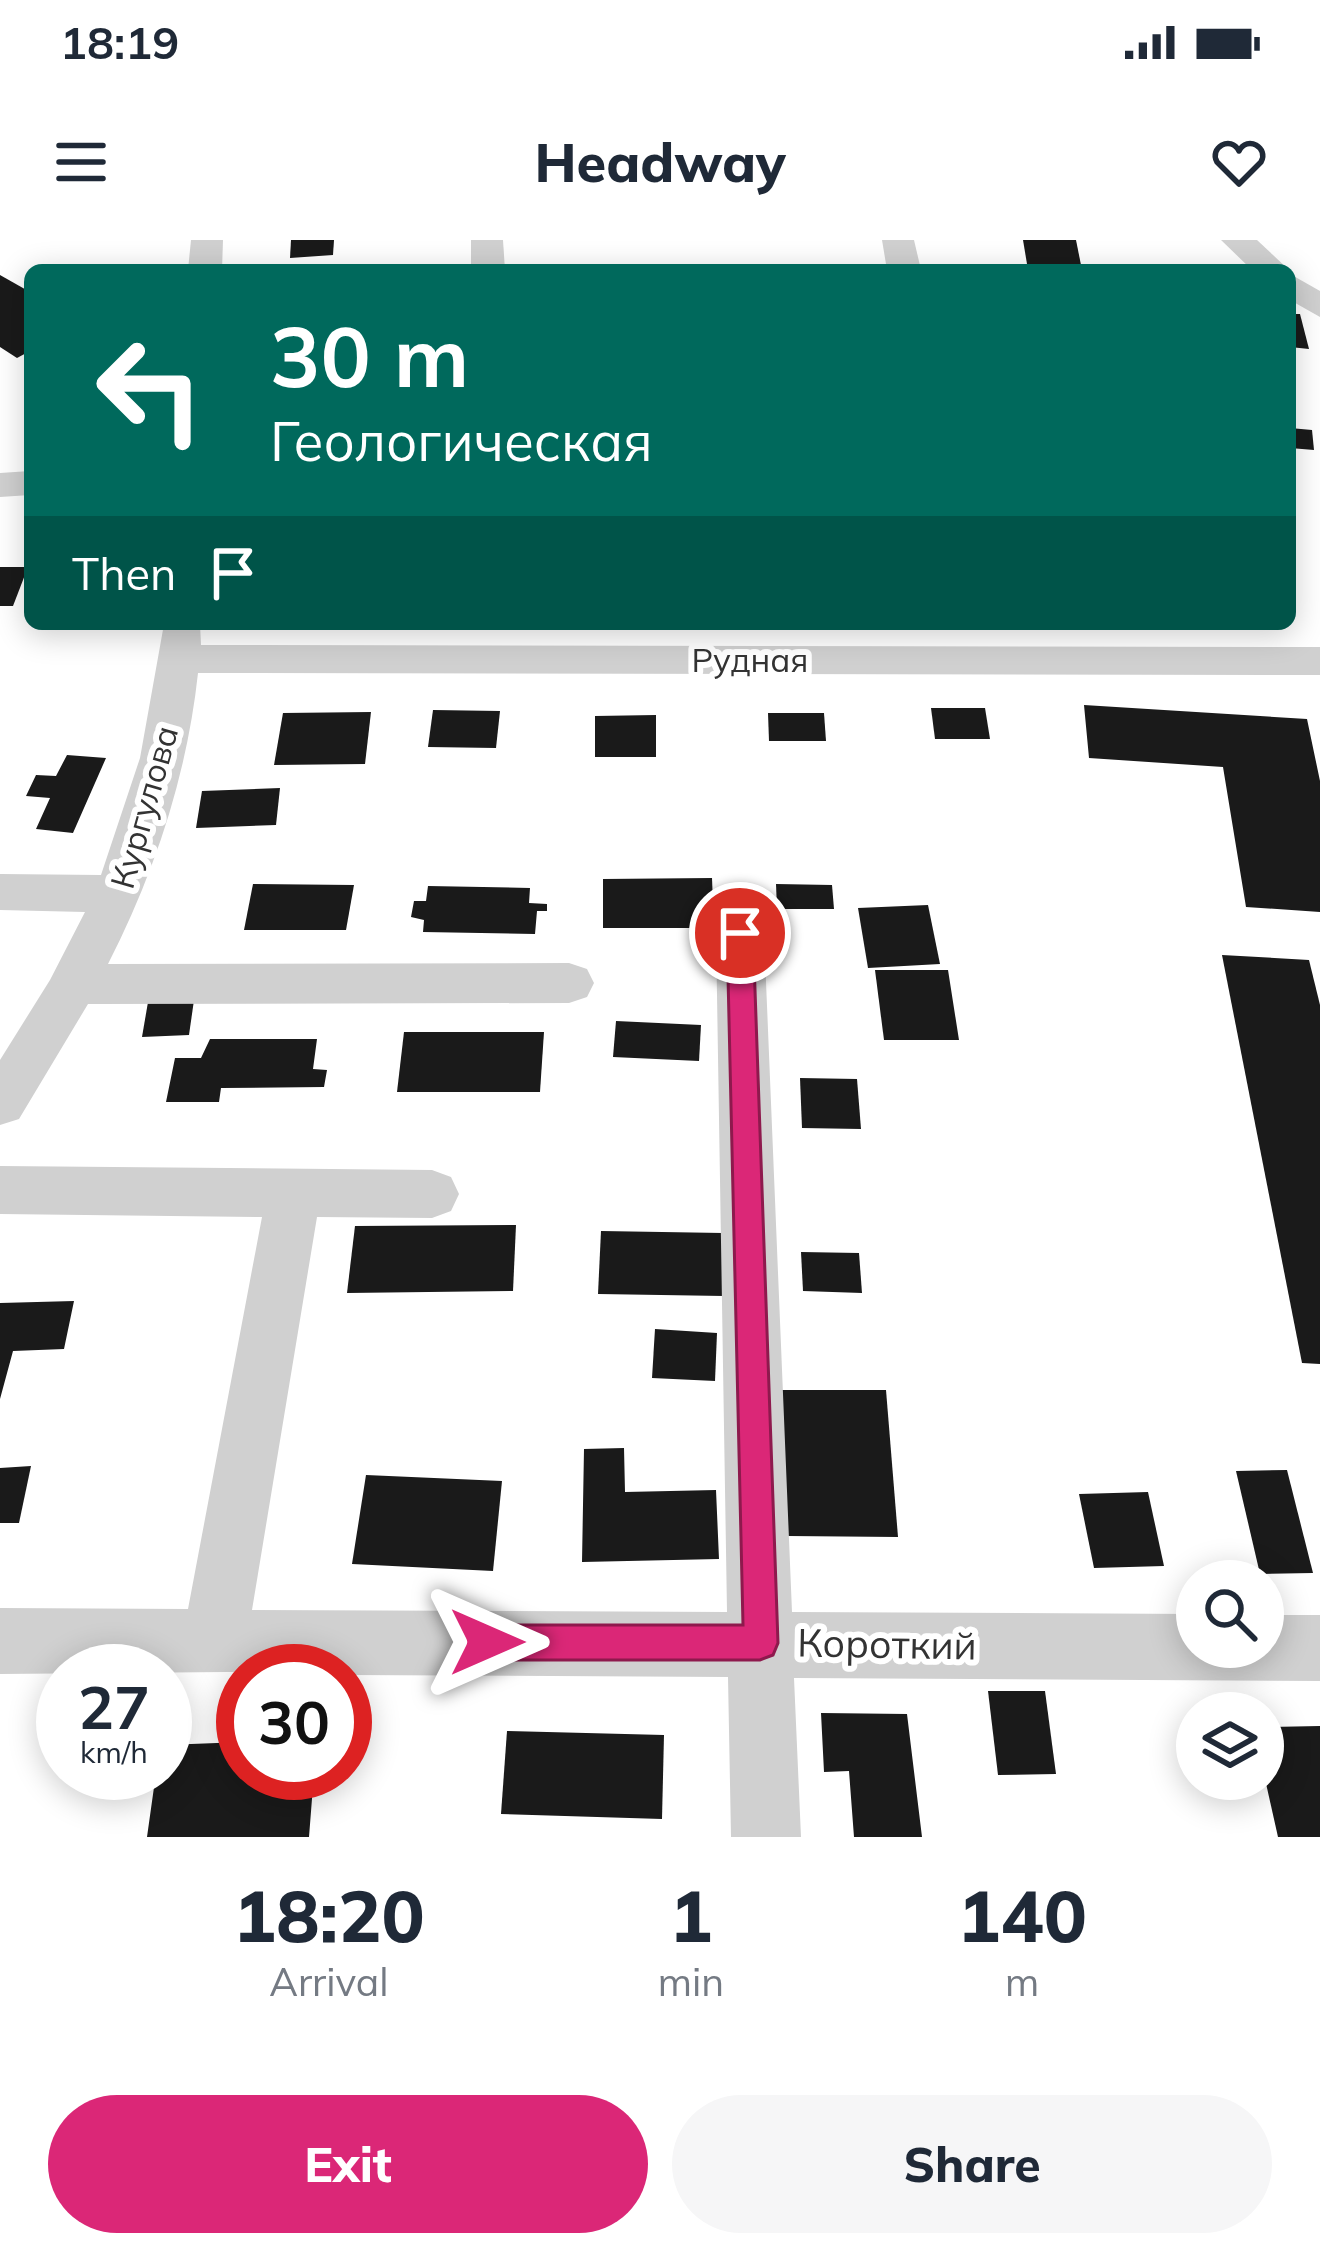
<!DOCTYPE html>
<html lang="en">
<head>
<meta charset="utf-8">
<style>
	body { margin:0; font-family:Mulish,sans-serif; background:#f6f6f7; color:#1f2937; height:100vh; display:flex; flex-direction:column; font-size:45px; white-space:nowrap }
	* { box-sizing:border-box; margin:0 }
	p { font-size:39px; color:#747a83 }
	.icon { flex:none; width:66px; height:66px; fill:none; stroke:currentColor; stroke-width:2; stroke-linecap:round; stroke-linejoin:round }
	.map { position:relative; height:1597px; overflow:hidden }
	.details { display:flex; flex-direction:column; background:#fff; flex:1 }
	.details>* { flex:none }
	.banner { position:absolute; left:24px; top:24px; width:1272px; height:366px; border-radius:18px; box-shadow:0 6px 30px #0003; background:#00695c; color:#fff; overflow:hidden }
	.buttons { position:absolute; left:1176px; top:1320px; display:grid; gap:24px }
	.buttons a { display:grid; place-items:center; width:108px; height:108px; border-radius:50%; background:#fff; box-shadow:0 6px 30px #0003; font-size:60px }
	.speed { position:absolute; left:36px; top:1404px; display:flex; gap:24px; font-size:60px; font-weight:700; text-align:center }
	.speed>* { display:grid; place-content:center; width:156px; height:156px; border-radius:50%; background:#fff; box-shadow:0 6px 30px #0003; line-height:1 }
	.speed small { font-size:30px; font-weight:400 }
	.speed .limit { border:18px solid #d22; background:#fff; color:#111 }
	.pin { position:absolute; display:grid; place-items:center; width:102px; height:102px; color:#fff; margin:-51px; border:6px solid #fff; border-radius:50%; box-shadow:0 3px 12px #0007 }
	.me { position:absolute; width:132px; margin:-66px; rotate:90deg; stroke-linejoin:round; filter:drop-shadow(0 0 9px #0008) }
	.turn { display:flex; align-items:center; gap:42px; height:252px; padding:0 48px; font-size:54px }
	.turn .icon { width:156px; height:156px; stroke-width:2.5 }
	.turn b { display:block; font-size:84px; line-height:102px }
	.then { display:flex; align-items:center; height:114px; padding:0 48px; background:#0003; gap:24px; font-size:45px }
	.eta { display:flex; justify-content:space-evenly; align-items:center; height:204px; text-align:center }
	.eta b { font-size:72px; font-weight:800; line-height:84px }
	.cta { display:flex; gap:24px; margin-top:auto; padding:24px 48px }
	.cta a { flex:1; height:138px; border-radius:72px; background:#db2777; color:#fff; font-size:48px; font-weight:800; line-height:138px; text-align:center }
	.cta a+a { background:#f6f6f7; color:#1f2937 }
	.status { display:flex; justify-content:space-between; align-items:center; height:84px; padding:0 60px; background:#fff; direction:ltr }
	.status svg { height:33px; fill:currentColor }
	header { display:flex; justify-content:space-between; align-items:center; height:156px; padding:0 48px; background:#fff; font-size:54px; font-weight:800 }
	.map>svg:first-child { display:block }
	.building { fill:#1a1a1a }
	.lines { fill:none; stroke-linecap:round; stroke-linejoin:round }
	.minor { fill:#d0d0d0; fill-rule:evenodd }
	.route { fill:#db2777; stroke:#8e194d; stroke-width:3 }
	.labels { text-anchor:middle; stroke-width:12; stroke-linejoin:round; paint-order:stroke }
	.street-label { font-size:33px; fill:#333; stroke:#fff }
	.near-street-label { font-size:39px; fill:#333; stroke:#fff }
</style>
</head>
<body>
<div class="status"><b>18:19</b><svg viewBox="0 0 49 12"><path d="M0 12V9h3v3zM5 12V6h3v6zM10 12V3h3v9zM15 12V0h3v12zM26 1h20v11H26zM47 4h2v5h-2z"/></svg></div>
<header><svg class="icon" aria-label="menu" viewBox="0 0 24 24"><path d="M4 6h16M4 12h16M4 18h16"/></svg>Headway<svg class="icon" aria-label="heart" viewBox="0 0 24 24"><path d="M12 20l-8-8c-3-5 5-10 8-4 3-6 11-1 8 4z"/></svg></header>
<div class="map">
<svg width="1320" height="1597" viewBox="0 0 1320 1597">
	<rect width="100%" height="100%" fill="#fff"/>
	<g class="building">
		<polygon points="291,0 334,0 333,15 290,18"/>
		<polygon points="1023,0 1076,0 1082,30 1028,30"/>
		<polygon points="0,35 30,52 30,111 17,118 0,107"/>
		<polygon points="1290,74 1300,74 1309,109 1290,107"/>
		<polygon points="1290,188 1312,190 1314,210 1290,208"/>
		<polygon points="0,327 28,327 13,366 0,366"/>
		<polygon points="1084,465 1307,479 1320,541 1320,672 1246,667 1223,527 1089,518"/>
		<polygon points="931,468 985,468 990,499 935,499"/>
		<polygon points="433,470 500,471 496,508 428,507"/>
		<polygon points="371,472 365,524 274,525 283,473"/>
		<polygon points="768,473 824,473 826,501 769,501"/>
		<polygon points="656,475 656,517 595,517 595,476"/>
		<polygon points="67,515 106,518 73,593 36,589 50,558 26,556 36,535 56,536"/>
		<polygon points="280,548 276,585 196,588 202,551"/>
		<polygon points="712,638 714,688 603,688 603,639"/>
		<polygon points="253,644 354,645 346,690 244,690"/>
		<polygon points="776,644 832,645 834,669 777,669"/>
		<polygon points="428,646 530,648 529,663 547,664 547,671 537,671 535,694 423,692 424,680 411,677 414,661 426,661"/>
		<polygon points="928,665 940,724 868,728 858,668"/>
		<polygon points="1222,715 1309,720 1320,765 1320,1124 1302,1123"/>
		<polygon points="875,730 948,730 959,800 884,800"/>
		<polygon points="194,760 189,795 142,797 148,762"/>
		<polygon points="616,781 701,785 699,821 613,817"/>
		<polygon points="404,792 544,792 540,852 397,852"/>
		<polygon points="210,799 317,799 313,829 327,830 324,847 221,848 219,862 166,862 175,818 201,818"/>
		<polygon points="800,838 857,839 861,889 802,888"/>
		<polygon points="516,985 513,1051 347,1053 355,986"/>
		<polygon points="601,991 723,993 724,1056 598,1054"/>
		<polygon points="801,1012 859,1013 862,1053 803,1051"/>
		<polygon points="74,1061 64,1109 13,1111 0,1159 0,1063"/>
		<polygon points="655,1089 717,1093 715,1141 652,1138"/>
		<polygon points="782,1150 886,1150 898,1297 788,1296"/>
		<polygon points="624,1208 625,1252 716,1250 719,1319 582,1322 584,1209"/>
		<polygon points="31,1226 19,1283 0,1283 0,1228"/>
		<polygon points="1287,1230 1313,1333 1260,1334 1236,1231"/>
		<polygon points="366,1235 502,1241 493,1331 352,1324"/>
		<polygon points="1148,1252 1164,1326 1094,1328 1079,1254"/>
		<polygon points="988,1451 1045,1451 1056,1534 998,1535"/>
		<polygon points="821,1473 907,1474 922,1597 854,1597 849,1531 824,1532"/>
		<polygon points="1320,1486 1320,1597 1278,1597 1263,1530 1263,1487"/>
		<polygon points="507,1491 664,1495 662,1579 501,1574"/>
		<polygon points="243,1502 243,1533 314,1533 309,1597 147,1597 156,1533 165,1533 165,1505"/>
	</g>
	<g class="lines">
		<g class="minor">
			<polygon points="191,0 223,0 222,30 188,30"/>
			<polygon points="471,0 503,0 505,30 471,30"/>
			<polygon points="882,0 914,0 921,30 887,30"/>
			<polygon points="1221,0 1257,0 1289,30 1252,30"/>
			<polygon points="1290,34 1320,51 1320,77 1290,60"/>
			<polygon points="30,231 30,255 0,257 0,233"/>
			<path d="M164 384H200L201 405 1320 407V435L198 433C187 536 154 634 108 724L569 723 587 729 594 743 587 757 569 763 88 764 19 879 0 885V820L50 740 85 672 0 670V634L101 635 140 518Z"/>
			<polygon points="740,674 757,679 764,693 792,1372 1197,1374 1197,1407 1263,1407 1263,1375 1320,1375 1320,1441 794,1438 801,1597 731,1597 728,1437 345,1435 345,1431 0,1434 0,1368 188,1369 262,977 0,974 0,926 432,930 451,937 459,954 451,971 432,978 317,977 252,1370 727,1372 716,693 723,679"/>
		</g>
	</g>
	<polygon class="route" points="740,683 753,693 778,1403 773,1415 760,1420 487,1420 475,1415 469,1402 475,1390 487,1385 743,1385 727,693"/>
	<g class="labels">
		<g class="street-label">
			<text x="750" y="432">Рудная</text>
			<text transform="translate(144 567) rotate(-74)" y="12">Кургулова</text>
		</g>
		<g class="near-street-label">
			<text transform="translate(887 1404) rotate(1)" y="14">Короткий</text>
		</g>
	</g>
</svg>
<div class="buttons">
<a><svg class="icon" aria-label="search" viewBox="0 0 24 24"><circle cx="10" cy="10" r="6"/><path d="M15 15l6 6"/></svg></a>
<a><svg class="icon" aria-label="layers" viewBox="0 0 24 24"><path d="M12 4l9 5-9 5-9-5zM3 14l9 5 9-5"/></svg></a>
</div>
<div class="speed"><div>27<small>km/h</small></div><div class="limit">30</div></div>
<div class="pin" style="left:740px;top:693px;background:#d93025"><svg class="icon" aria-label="arrive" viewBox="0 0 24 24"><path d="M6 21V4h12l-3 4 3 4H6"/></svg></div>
<svg class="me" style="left:487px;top:1402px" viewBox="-20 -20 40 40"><path d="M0-17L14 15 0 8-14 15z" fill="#db2777" stroke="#fff" stroke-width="4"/></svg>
<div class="banner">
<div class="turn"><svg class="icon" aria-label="left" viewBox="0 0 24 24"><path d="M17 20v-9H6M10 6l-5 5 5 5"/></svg><div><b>30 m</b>Геологическая</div></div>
<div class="then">Then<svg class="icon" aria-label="arrive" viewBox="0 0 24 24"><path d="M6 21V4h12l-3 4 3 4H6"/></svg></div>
</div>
</div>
<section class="details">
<div class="eta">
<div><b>18:20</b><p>Arrival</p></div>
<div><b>1</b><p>min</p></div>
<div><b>140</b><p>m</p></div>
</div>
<div class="cta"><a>Exit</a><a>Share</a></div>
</section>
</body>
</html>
